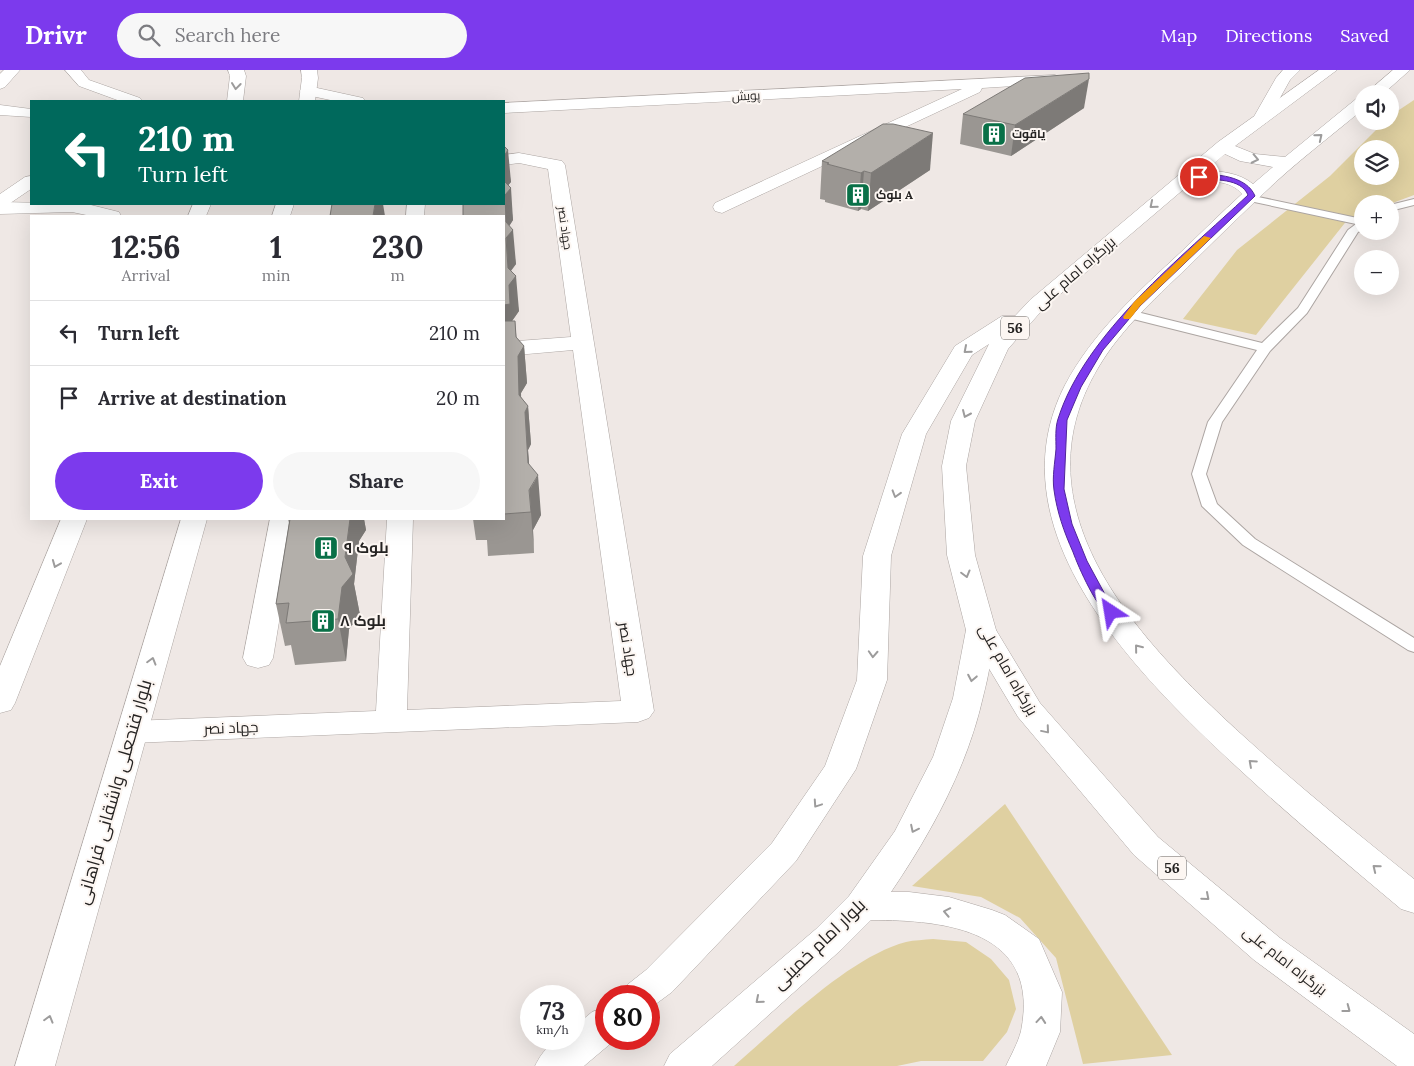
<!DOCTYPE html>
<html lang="en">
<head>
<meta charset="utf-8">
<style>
	body { margin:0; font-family:Lora,Cairo,serif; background:#f7f7f7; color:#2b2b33; height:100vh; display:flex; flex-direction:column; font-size:19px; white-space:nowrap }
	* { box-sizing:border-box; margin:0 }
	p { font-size:16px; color:#7c7c81 }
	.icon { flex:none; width:28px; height:28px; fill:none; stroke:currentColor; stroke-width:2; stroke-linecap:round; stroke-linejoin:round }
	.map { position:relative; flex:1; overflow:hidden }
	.panel { position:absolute; left:30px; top:145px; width:475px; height:305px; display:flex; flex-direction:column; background:#fff; border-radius:0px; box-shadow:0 5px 20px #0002 }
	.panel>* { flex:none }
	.hud { position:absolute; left:30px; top:30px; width:475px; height:105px; border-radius:0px; box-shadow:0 5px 20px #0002; background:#00695c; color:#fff; overflow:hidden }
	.buttons { position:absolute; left:1354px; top:15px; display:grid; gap:10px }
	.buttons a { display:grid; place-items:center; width:45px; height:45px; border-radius:50%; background:#fff; box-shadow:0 5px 20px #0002; font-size:25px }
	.speed { position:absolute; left:520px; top:915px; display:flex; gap:10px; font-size:25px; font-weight:700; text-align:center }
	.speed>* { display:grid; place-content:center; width:65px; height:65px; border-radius:50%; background:#fff; box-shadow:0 5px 20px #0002; line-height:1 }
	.speed small { font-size:12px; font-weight:400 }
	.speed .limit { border:8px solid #d22; background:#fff; color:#111 }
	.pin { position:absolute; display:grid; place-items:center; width:42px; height:42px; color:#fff; margin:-21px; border:2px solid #fff; border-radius:50%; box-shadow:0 1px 5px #0007 }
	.me { position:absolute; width:55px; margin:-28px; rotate:327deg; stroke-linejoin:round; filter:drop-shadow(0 0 4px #0008) }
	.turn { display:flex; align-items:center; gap:18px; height:105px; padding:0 25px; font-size:22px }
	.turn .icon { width:65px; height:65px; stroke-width:2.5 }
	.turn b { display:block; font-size:35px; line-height:42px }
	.eta { display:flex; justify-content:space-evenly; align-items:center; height:85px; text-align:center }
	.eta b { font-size:30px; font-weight:700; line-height:35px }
	.action { display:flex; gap:10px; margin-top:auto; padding:10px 25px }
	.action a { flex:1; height:58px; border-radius:30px; background:#7c3aed; color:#fff; font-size:20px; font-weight:700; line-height:58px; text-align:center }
	.action a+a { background:#f7f7f7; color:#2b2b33 }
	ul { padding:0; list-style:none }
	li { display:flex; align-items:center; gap:15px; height:65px; padding:0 25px; border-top:1px solid #e1e1e2 }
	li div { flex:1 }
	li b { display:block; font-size:19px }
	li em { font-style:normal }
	header { display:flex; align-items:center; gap:30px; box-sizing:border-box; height:70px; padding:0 25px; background:#7c3aed; color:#fff }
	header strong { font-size:24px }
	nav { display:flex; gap:28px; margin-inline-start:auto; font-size:18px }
	.search { width:350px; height:45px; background:#f7f7f7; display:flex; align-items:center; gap:12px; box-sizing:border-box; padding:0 18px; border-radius:28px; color:#7c7c81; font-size:19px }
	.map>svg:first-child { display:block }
	.green { fill:#dfd0a1; fill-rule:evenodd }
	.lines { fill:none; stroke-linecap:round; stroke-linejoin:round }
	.service-casing { stroke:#aca5a2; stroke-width:2 }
	.minor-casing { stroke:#aca5a2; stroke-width:1 }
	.tertiary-casing { stroke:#aca5a2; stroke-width:1 }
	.secondary-casing { stroke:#aca5a2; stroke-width:1 }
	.trunk-casing { stroke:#aca5a2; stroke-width:1 }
	.service { fill:#fff; fill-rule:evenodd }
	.minor { fill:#fff; fill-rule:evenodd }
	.tertiary { fill:#fff; fill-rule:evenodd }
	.secondary { fill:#fff; fill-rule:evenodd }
	.trunk { fill:#fff; fill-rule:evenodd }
	.wall { fill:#9a9692 }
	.shaded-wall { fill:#7d7a77 }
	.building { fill:#b3afaa; stroke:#7d7a77 }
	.oneway { stroke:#9d9c9c }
	.route { fill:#7c3aed; stroke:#51269a }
	.slow { fill:#f59e0b }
	.labels { text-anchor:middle; stroke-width:4; stroke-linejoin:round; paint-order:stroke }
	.far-street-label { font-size:12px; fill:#252322; stroke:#fcf6f2 }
	.far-poi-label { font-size:12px; font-weight:bold; fill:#252322; stroke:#fcf6f2; text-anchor:start }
	.shield { fill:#fcf6f2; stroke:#666260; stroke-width:1 }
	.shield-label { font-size:14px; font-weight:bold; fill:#252322 }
	.street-label { font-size:15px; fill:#252322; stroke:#fcf6f2 }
	.poi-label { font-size:15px; font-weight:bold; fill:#252322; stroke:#fcf6f2; text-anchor:start }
	.near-street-label { font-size:18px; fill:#252322; stroke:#fcf6f2 }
</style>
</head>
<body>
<header>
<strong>Drivr</strong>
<div class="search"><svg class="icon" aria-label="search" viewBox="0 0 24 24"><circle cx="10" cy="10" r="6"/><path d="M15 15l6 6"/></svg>Search here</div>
<nav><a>Map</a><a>Directions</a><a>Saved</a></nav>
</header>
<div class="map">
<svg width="1414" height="996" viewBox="0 0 1414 996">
	<rect width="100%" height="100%" fill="#efe8e5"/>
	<g class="green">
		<path d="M1414 30V125L1390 134H1362V144L1348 149 1256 265 1183 249 1237 180 1330 106 1385 51H1390V46ZM1362 79H1390V106H1362Z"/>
		<polygon points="1005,734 1172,985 1083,994 1056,888 1020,848 981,827 912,816"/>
		<path d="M933 869 966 872 991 889 1009 910 1016 939 1007 962 983 991H921L897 996H734C779 957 849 887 906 872 914 870 924 870 933 869Z"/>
	</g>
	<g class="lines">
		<defs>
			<g id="service">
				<polygon points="1249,125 1362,149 1362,160 1358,162 1307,243 1270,281 1222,352 1206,404 1217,434 1255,469 1414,568 1414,582 1408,580 1243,475 1202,436 1192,404 1208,352 1257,280 1125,247 1123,244 1129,240 1262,273 1298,238 1348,160 1356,154 1245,130 1244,128"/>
				<polygon points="1414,129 1414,135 1390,141 1390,135"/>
			</g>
			<g id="minor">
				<polygon points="4,0 20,0 5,17 0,19 0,4"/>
				<polygon points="65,0 81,0 89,10 140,28 142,31 120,31 79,16"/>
				<polygon points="1055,5 1060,7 1063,10 1060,13 982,18 980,22 722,143 715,141 713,137 715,133 962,19 504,43 504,33"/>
				<polygon points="308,16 363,28 365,31 335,31 302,24 300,21 302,18"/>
				<polygon points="0,35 31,39 31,47 0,45"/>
				<polygon points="519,83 562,91 565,95 654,641 649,648 638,652 132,673 121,670 116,662 121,654 132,651 376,641 387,449 413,449 407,640 621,631 573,280 504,286 504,272 571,267 548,99 519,93 504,95 504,85"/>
				<polygon points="31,106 31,119 6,136 0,138 0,124 25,107"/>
				<polygon points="407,134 425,134 424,146 406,146"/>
				<polygon points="270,449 296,449 273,588 269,595 258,598 247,595 243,588"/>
			</g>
			<polygon id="tertiary" points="0,132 92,134 91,135 119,142 121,146 91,146 72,142 0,144"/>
			<g id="secondary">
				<polygon points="228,0 244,0 246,6 243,31 227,31 230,6"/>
				<polygon points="301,0 317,0 318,8 315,31 299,31 302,8"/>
				<polygon points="1283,0 1300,0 1290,10 1266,53 1254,53 1252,50 1276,8"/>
				<polygon points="193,134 211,134 206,146 188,146"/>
				<polygon points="276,134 294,134 290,146 272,146"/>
				<polygon points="61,449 87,449 15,633 11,640 0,643 0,596"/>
				<polygon points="181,449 207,449 55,996 15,996"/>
				<path d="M981 551 991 553 996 560C992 582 989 605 983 627 967 698 931 763 891 822H909L949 827 992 840 1005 845 1039 869 1062 922 1060 962 1046 996H1006C1011 985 1018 973 1021 961 1041 860 946 850 871 850L842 879 712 996H664L670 984 816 859 849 826 895 761 933 687 953 628 966 560 971 553Z"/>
			</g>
			<g id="trunk">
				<path d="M1319 0H1337L1235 76 1255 84 1285 87 1356 29 1362 27V40C1330 67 1295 93 1264 123 1241 145 1217 168 1194 191 1160 224 1122 257 1098 298 1013 441 1141 572 1240 663 1296 714 1355 762 1414 809V843L1401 839C1346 793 1291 747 1239 699 1141 608 990 462 1065 315 1093 262 1138 222 1181 182 1201 163 1221 143 1242 124 1230 109 1208 111 1191 113L1044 238 1008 279 975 351 966 396 975 485 996 560 1040 633 1158 767 1280 868 1414 964V996H1397L1254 890 1134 785 1018 647 966 560 947 485 942 396 951 351 989 274 972 285 926 364 891 486 887 610 856 699 796 791 672 922 649 939V926H621L627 915 646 900 772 773 825 696 857 610 863 486 902 364 955 276 1002 246H1015L1030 230 1218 72ZM1225 84 1240 91 1273 97 1253 114C1239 103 1222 101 1205 101Z"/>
				<polygon points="1393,0 1410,0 1383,24 1365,24"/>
				<path d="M606 937V969H616L584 996H535C544 978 553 969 574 969V957L592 942Z"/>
			</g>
		</defs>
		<use href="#service" class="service-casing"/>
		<use href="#minor" class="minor-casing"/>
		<use href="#tertiary" class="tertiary-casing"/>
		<use href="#secondary" class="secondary-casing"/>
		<use href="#trunk" class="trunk-casing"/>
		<use href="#service" class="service"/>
		<use href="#minor" class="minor"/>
		<use href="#tertiary" class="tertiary"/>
		<use href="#secondary" class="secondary"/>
		<use href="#trunk" class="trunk"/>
	</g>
	<g class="wall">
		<polygon points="1084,38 1011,86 960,74 963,44"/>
		<polygon points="504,76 511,112 508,115 513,150 509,156 516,194 511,201 519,241 512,251 515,251 516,267 524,276 527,313 521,323 521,327 528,336 531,374 528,380 529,394 541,445 533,460 534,483 488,486 487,470 476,470 473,449 504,449"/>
		<polygon points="822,91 930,100 868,141 861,139 858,141 825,132 825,130 820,129"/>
		<polygon points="288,449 364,449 366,460 359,471 354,514 360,545 349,559 346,591 295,595 291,575 285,576 276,534 289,453"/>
	</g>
	<g class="shaded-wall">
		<polygon points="1089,9 1084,38 1011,86 1015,55"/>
		<polygon points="933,63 930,100 868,141 871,103"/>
		<polygon points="508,80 511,112 506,118 511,118 513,150 508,158 513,160 516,194 509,203 516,206 519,241 512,251 504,272 504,235 508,198 504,111 504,86"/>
		<polygon points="864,101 861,139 858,141 861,103"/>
		<polygon points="375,134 383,134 385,146 373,146"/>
		<polygon points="515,251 518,286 524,276 527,313 521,323 522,363 519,325"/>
		<polygon points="528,336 531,374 528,380 531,418 538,405 541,445 533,460 534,483 531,442 525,342"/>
		<polygon points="350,449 364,449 366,460 359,471 354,514 360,545 349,559 346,591 338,549"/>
	</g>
	<g class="building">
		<polygon points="1089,3 1089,9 1015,55 963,44 1025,8"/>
		<polygon points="883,54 893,54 933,63 871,103 864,101 861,103 827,94 829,93 822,91"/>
		<polygon points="504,76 508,80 504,86"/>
		<polygon points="504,104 504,111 511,118 505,125 506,152 513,160 506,168 508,198 516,206 509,215 510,234 504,235 504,146 463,146 463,134 504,134"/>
		<polygon points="332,134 375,134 373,146 330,146"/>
		<polygon points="504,251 515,251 516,267 524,276 518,286 519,325 528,336 525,342 528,393 538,405 529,420 531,442 504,444"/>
		<polygon points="290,449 350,449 345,487 353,504 342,517 338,549 286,553 289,533 276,534"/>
	</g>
	<defs><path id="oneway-chevron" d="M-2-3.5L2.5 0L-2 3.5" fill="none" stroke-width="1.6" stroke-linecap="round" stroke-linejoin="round" transform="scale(1.25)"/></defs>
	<g class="oneway">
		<use href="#oneway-chevron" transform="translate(236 16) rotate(97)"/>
		<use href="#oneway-chevron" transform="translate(1319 67) rotate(-39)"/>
		<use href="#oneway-chevron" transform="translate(1255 89) rotate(12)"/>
		<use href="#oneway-chevron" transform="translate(1153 135) rotate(140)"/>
		<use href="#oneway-chevron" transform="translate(967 280) rotate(139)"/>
		<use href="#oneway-chevron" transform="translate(966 344) rotate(114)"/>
		<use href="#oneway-chevron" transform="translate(896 424) rotate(107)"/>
		<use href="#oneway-chevron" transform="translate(56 494) rotate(112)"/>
		<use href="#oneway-chevron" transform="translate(966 504) rotate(75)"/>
		<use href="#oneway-chevron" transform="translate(1138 578) rotate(-129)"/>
		<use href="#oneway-chevron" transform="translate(873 584) rotate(93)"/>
		<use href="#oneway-chevron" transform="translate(152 591) rotate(-74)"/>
		<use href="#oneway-chevron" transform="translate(972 608) rotate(101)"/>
		<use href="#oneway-chevron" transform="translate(1046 660) rotate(50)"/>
		<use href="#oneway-chevron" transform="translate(1252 693) rotate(-138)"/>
		<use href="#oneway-chevron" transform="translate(817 734) rotate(124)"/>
		<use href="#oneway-chevron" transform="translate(914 759) rotate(116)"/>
		<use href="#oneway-chevron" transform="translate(1376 798) rotate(-141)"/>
		<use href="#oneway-chevron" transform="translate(1206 827) rotate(41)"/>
		<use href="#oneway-chevron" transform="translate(947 842) rotate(-169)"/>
		<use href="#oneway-chevron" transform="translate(759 930) rotate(139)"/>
		<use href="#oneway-chevron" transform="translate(1347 939) rotate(37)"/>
		<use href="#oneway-chevron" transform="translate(49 949) rotate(-74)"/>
		<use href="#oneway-chevron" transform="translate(1041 950) rotate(-85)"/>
	</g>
	<path class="route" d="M1196 105C1215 103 1247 106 1255 126L1140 236 1103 280 1081 317 1067 350 1064 419 1072 454 1087 491 1107 528 1117 542 1111 546C1098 542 1078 496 1073 482 1064 462 1057 442 1054 420 1052 407 1055 392 1056 379 1056 369 1055 358 1058 349 1085 263 1183 186 1248 125 1241 108 1214 110 1199 109L1196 108Z"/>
	<polygon class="slow" points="1204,166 1211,168 1140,236 1130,249 1124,249 1123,247 1134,232"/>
	<defs>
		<symbol id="building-square" viewBox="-11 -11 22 22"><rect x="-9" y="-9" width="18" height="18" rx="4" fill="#097047" stroke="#fcf6f2"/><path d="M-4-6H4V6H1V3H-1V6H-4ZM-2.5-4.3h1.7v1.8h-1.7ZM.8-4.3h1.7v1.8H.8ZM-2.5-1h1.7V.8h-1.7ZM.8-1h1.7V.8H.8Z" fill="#fff"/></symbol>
	</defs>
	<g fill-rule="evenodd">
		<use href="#building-square" x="980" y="50" width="28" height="28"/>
		<use href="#building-square" x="844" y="111" width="28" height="28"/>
		<use href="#building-square" x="312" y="464" width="28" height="28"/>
		<use href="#building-square" x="309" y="537" width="28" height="28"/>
	</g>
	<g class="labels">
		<g class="far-street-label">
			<text transform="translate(746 26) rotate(-3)" y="4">پویش</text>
			<text transform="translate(565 158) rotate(82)" y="4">جهاد نصر</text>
		</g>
		<g class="far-poi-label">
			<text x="1012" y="68">یاقوت</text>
			<text x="876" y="129">بلوک A</text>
		</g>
		<g class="shield">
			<rect x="1001" y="246.5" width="28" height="23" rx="4"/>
			<rect x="1158" y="786.5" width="28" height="23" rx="4"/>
		</g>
		<g class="shield-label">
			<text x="1015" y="263">56</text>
			<text x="1172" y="803">56</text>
		</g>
		<g class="street-label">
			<text transform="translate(1075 203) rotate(-41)" y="5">بزرگراه امام علی</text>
			<text transform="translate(628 579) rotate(81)" y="5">جهاد نصر</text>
			<text transform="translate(1008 600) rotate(60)" y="5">بزرگراه امام علی</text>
			<text transform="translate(231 658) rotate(-2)" y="5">جهاد نصر</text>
			<text transform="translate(1285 891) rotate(38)" y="5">بزرگراه امام علی</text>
		</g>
		<g class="poi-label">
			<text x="344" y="483">بلوک ۹</text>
			<text x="340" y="556">بلوک ۸</text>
		</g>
		<g class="near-street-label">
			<text transform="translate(114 722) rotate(-74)" y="6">بلوار فتحعلی واشقانی فراهانی</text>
			<text transform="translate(819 874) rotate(-44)" y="6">بلوار امام خمینی</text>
		</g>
	</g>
</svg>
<div class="buttons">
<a><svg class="icon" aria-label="sound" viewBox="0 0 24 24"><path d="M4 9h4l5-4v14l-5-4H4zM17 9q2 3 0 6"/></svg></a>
<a><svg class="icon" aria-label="layers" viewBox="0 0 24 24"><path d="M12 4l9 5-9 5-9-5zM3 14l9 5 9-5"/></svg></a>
<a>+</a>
<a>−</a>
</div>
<div class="speed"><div>73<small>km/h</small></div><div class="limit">80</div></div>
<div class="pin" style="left:1199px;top:107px;background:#d93025"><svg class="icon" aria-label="arrive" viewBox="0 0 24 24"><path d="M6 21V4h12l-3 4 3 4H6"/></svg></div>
<svg class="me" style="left:1111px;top:542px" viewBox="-20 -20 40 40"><path d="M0-17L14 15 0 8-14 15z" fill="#7c3aed" stroke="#fff" stroke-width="4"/></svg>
<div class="hud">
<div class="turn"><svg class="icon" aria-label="left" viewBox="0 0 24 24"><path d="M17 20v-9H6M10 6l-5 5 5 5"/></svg><div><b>210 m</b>Turn left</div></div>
</div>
<section class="panel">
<div class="eta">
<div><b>12:56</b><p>Arrival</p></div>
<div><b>1</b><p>min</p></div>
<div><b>230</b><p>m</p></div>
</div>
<ul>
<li><svg class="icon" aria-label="left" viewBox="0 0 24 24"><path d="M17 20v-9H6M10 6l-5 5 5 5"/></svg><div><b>Turn left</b></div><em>210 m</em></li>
<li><svg class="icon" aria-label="arrive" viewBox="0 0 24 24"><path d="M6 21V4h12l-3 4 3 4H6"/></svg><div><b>Arrive at destination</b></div><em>20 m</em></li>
</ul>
<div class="action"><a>Exit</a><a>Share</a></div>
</section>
</div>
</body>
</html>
